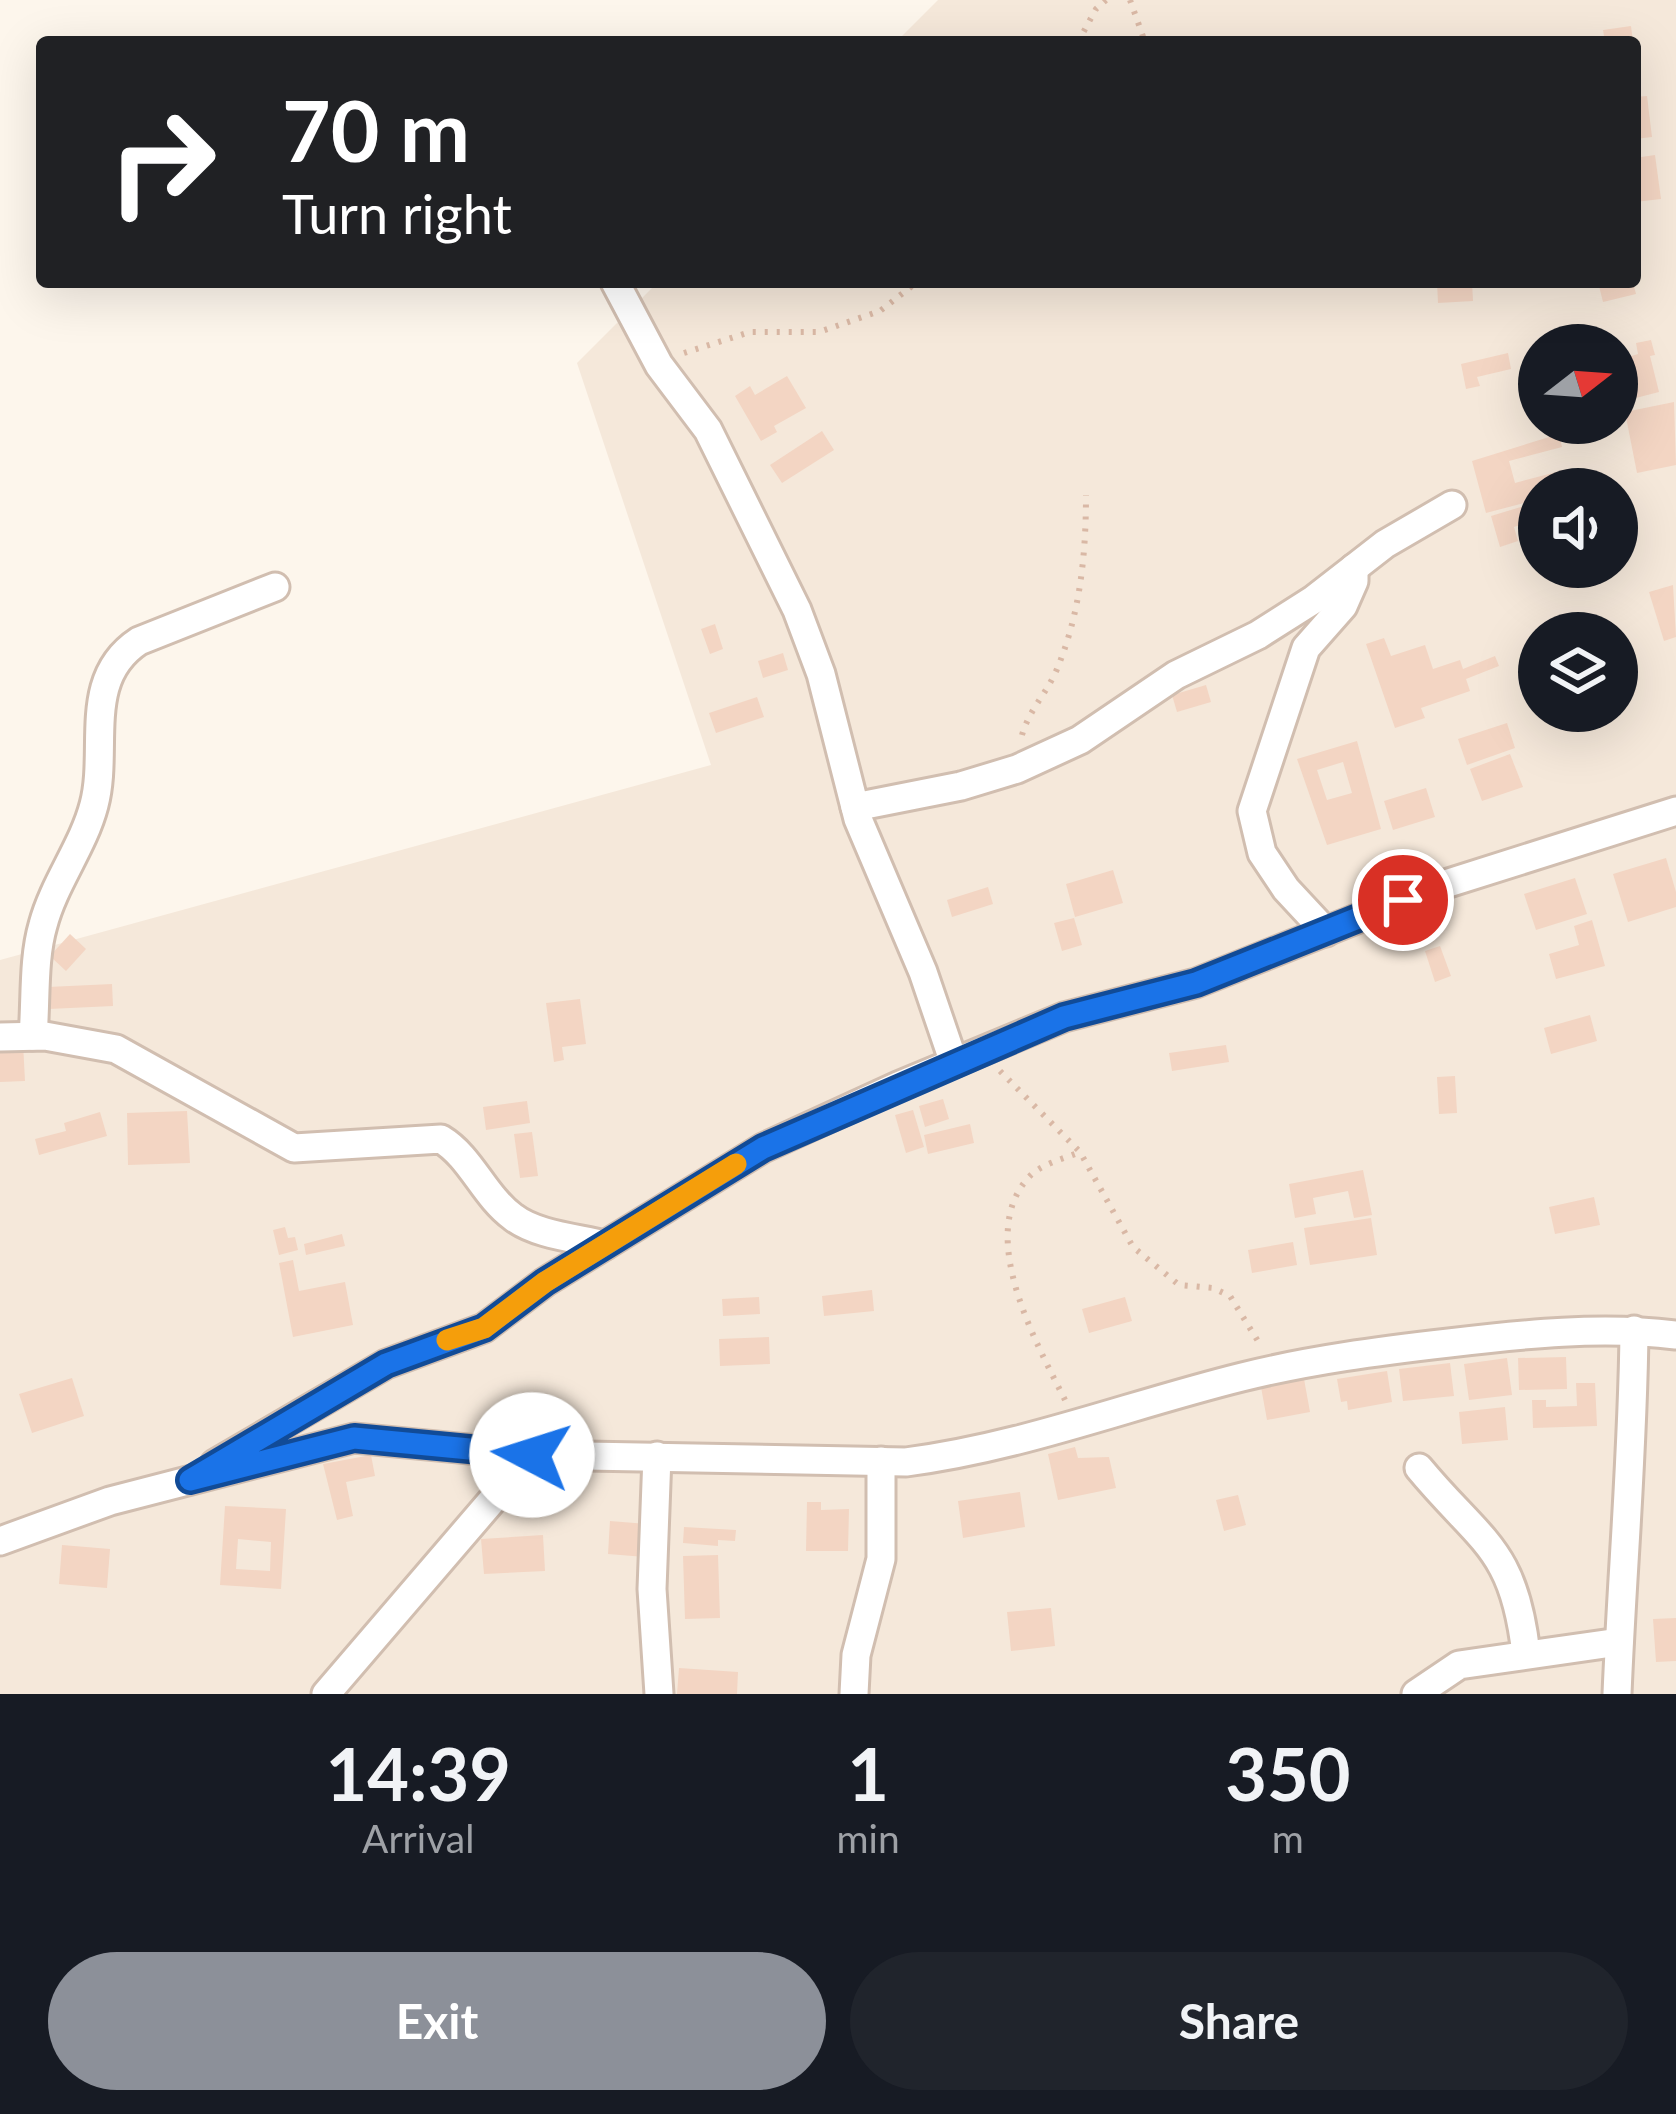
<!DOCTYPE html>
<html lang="en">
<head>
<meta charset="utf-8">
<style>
	body { margin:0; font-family:Lato,sans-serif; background:#20242c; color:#f1f3f6; height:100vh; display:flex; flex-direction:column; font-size:45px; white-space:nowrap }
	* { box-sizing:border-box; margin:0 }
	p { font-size:39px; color:#9ea1a6 }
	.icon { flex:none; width:66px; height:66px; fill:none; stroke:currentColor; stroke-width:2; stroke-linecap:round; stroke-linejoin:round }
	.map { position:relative; height:1694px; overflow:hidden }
	.side { display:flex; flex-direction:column; background:#171b24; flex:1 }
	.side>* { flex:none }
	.hud { position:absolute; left:36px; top:36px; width:1605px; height:252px; border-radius:12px; box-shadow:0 12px 48px #0002; background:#202124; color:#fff; overflow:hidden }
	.needle { width:78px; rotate:73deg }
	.buttons { position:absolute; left:1518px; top:324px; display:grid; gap:24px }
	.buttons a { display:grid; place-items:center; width:120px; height:120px; border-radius:50%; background:#171b24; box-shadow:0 12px 48px #0002; font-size:60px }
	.pin { position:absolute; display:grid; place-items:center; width:102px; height:102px; color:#fff; margin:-51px; border:6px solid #fff; border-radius:50%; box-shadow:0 3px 12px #0007 }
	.me { position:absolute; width:132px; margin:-66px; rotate:275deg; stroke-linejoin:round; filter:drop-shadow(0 0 9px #0008) }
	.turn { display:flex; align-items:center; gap:42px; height:252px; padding:0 48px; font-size:54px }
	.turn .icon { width:156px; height:156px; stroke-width:2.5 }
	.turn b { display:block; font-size:84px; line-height:102px }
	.eta { display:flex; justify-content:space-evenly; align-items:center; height:204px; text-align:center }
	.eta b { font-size:72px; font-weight:700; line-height:84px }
	.button { display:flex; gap:24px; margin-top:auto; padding:24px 48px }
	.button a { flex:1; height:138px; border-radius:72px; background:#8c9099; color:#fff; font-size:48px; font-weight:700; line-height:138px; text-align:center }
	.button a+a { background:#20242c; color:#f1f3f6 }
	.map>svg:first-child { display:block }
	.residential { fill:#f5e8da; fill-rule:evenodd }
	.building { fill:#f3d5c3; fill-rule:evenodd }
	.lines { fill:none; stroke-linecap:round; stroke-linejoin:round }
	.street-casing { stroke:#d1beb0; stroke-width:33 }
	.path { stroke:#d9b8a5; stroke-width:6; stroke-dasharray:3 9; stroke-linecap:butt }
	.street { stroke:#fff; stroke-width:27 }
	.route-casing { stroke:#114b97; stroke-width:30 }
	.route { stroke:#1a73e8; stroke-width:21 }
	.slow { stroke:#f59e0b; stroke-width:21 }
</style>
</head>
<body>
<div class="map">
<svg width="1676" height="1694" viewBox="0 0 1676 1694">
	<rect width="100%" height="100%" fill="#fdf6ec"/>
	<path class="residential" d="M938 0H1676V1694H0V960L711 765 577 363 658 282H1635V42H896ZM1539 345H1617V423H1539ZM1539 489H1617V567H1539ZM1539 633H1617V711H1539Z"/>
	<g class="building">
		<polygon points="1631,26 1633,42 1605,42 1603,30"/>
		<polygon points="1647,96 1652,137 1635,139 1635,97"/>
		<polygon points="1655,155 1661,199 1635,202 1635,158"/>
		<polygon points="1437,282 1472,282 1473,301 1438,303"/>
		<polygon points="1598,282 1633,282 1636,294 1603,302"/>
		<polygon points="1651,340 1655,355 1650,356 1659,392 1628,400 1618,360 1638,354 1636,343"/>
		<polygon points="1508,353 1511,369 1477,377 1480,386 1466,389 1461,364"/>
		<polygon points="787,376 806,408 774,426 777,432 761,441 735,396 750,386 755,395"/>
		<polygon points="1674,402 1676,465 1637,473 1625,412"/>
		<polygon points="822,431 834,450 782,483 770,465"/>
		<polygon points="1559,434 1562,447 1509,461 1515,483 1568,469 1573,489 1539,489 1539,499 1486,513 1472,461"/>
		<polygon points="1524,506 1529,522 1514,527 1518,541 1500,547 1491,516"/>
		<polygon points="1562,567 1601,567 1605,577 1569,589"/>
		<polygon points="1673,585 1676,637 1664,641 1649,592"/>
		<polygon points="715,624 723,649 710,654 701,629"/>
		<polygon points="1384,638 1391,656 1425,645 1433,669 1460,660 1463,669 1495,656 1499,666 1466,679 1470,691 1421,708 1425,718 1395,728 1366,644"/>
		<polygon points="783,653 788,670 763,678 758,661"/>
		<polygon points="1206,685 1211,702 1177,712 1172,695"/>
		<polygon points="757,697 764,717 716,733 709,713"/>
		<polygon points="1507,723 1515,748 1467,765 1458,739"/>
		<path d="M1357 741 1381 829 1327 845 1297 759ZM1343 762 1352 793 1327 800 1317 770Z"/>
		<polygon points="1510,754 1523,787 1482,801 1470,769"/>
		<polygon points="1426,788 1435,817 1393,830 1384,801"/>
		<polygon points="1666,858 1676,892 1676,907 1628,922 1613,874"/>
		<polygon points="1113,870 1123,903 1075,917 1066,884"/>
		<polygon points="1575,878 1587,914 1536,930 1524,894"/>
		<polygon points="988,887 993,904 952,917 947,900"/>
		<polygon points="1074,918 1082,945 1062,951 1054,923"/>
		<polygon points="1592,920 1605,966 1556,979 1549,954 1579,945 1574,926"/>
		<polygon points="70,934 86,949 66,971 50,956"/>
		<polygon points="1440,946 1451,976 1435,982 1425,951"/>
		<polygon points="112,984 113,1006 49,1009 48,987"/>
		<polygon points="580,999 586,1044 562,1047 564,1060 554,1062 546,1003"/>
		<polygon points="1590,1015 1597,1041 1551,1054 1544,1028"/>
		<polygon points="23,1043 25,1081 0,1082 0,1044"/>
		<polygon points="1226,1045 1229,1062 1172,1071 1169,1053"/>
		<polygon points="1455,1076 1457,1113 1439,1114 1437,1077"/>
		<polygon points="943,1099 949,1119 925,1127 919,1106"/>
		<polygon points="527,1101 530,1123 486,1130 483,1107"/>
		<polygon points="913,1110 924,1147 906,1153 895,1115"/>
		<polygon points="187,1111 190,1163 128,1165 127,1113"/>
		<polygon points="100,1112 107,1136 39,1155 35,1139 66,1131 64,1123"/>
		<polygon points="970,1124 974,1143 928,1154 924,1135"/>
		<polygon points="532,1132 538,1176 520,1178 514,1134"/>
		<polygon points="1363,1170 1372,1215 1354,1218 1348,1191 1313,1198 1316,1214 1295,1218 1289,1184"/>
		<polygon points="1594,1197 1600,1225 1555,1234 1549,1207"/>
		<polygon points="1371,1218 1377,1255 1310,1265 1304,1228"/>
		<polygon points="285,1227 288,1238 295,1237 298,1250 279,1255 273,1230"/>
		<polygon points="342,1234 345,1246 306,1255 304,1244"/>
		<polygon points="1293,1242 1297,1265 1252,1273 1248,1250"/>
		<polygon points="293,1260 299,1291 345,1282 353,1325 293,1337 279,1263"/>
		<polygon points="872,1290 874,1311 824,1316 822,1296"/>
		<polygon points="759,1297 760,1314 723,1316 722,1299"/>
		<polygon points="1125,1297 1132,1321 1089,1333 1082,1309"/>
		<polygon points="769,1337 770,1364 720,1366 719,1339"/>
		<polygon points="1566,1357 1567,1389 1519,1390 1518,1358"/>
		<polygon points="1507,1358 1512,1395 1469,1400 1464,1364"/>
		<polygon points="1450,1363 1454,1396 1403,1401 1399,1369"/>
		<polygon points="1387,1371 1392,1402 1348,1410 1347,1401 1341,1402 1337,1379"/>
		<polygon points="72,1378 84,1416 32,1433 19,1394"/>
		<polygon points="1304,1379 1310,1412 1267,1420 1261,1387"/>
		<polygon points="1576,1383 1595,1383 1597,1426 1533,1428 1532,1400 1546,1400 1546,1407 1577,1406"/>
		<polygon points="1505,1407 1508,1440 1462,1444 1459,1412"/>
		<polygon points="1075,1447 1078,1458 1109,1457 1116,1488 1058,1500 1048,1454"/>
		<polygon points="371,1455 375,1476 346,1482 353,1516 337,1520 323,1464"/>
		<polygon points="1020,1492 1025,1527 963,1538 958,1501"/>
		<polygon points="1238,1495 1246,1525 1224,1531 1216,1500"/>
		<polygon points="807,1502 821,1502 821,1510 849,1509 848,1551 806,1551"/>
		<path d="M225 1506 286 1509 281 1589 220 1585ZM238 1539 271 1542 270 1571 236 1569Z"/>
		<polygon points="610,1521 647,1524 645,1557 608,1554"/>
		<polygon points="684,1527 736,1530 735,1541 718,1540 718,1546 683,1543"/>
		<polygon points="543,1535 545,1571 484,1574 481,1539"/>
		<polygon points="62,1545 110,1549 107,1588 59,1584"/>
		<polygon points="718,1555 720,1618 685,1619 683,1556"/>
		<polygon points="1051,1608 1055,1646 1011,1651 1007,1612"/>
		<polygon points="1676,1618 1676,1661 1656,1662 1653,1619"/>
		<polygon points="679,1668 738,1672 737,1694 677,1694"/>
	</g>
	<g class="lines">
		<defs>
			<g id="street">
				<polyline points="615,282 659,365 708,430 797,610 821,674 858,819 923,972 954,1063"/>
				<polyline points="855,807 961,786 1017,769 1080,740 1176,675 1258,635 1313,600 1385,544 1452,505"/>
				<polyline points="1326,932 1286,889 1262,853 1252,811 1306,648 1343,606 1354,581 1354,568"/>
				<path d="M33 1036C36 1001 33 959 43 925 54 883 83 847 94 805 109 749 81 679 139 641L275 587"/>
				<path d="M0 1037 45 1036 116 1049 294 1148 441 1139C471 1157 484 1196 513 1217 536 1235 577 1238 605 1245"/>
				<polyline points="657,1456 652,1589 659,1694"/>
				<polyline points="215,1464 386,1364 484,1328 545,1282 763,1148 898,1086 1064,1017 1196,983 1439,886 1676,811"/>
				<path d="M1419 1468C1481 1543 1514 1547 1526 1654"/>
				<path d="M0 1541 110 1501 354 1438 531 1455 906 1462C1022 1447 1129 1405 1242 1377 1310 1360 1379 1351 1449 1343 1524 1334 1601 1326 1676 1335"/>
				<polyline points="326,1694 531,1455"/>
				<polyline points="854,1694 856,1655 881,1559 881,1461"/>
				<polyline points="1416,1694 1459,1665 1619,1642"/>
				<path d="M1617 1694C1622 1572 1633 1452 1634 1330"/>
			</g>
		</defs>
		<use href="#street" class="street-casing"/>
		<g class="path">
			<polyline points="1130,0 1145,42"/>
			<polyline points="1078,42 1096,9 1106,0"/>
			<polyline points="684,353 750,332 819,332 880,311 917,282"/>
			<path d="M1022 735C1029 710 1047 693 1057 669 1080 614 1086 555 1086 495"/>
			<polyline points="1000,1071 1080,1152 1133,1247 1179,1285 1213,1288 1230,1296 1261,1346"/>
			<path d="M1065 1400C1037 1344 975 1235 1029 1177 1041 1164 1063 1159 1080 1152"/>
		</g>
		<use href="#street" class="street"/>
	</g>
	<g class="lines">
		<defs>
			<polyline id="route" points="532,1455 354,1438 190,1480 386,1364 484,1328 545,1282 763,1148 1064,1017 1196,983 1403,900"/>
		</defs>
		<use href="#route" class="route-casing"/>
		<use href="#route" class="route"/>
		<polyline class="slow" points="447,1340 484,1328 545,1282 736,1164"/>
	</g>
</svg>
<div class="buttons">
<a><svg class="needle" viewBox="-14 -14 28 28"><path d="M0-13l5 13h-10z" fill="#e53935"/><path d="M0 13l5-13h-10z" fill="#9ea1a6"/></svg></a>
<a><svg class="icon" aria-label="sound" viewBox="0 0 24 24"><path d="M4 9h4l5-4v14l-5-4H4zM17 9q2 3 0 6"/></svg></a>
<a><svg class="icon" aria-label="layers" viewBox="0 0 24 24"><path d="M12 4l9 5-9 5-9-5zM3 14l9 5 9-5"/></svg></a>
</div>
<div class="pin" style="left:1403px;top:900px;background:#d93025"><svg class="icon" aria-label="arrive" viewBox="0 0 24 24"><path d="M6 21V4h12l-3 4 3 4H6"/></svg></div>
<svg class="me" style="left:532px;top:1455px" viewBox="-20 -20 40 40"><circle r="19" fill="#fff"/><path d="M0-13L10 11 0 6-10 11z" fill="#1a73e8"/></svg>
<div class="hud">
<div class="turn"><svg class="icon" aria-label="right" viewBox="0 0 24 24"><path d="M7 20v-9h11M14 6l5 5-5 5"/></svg><div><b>70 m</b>Turn right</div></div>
</div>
</div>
<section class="side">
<div class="eta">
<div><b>14:39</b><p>Arrival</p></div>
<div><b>1</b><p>min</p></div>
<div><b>350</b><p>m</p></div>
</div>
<div class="button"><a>Exit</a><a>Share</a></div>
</section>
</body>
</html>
